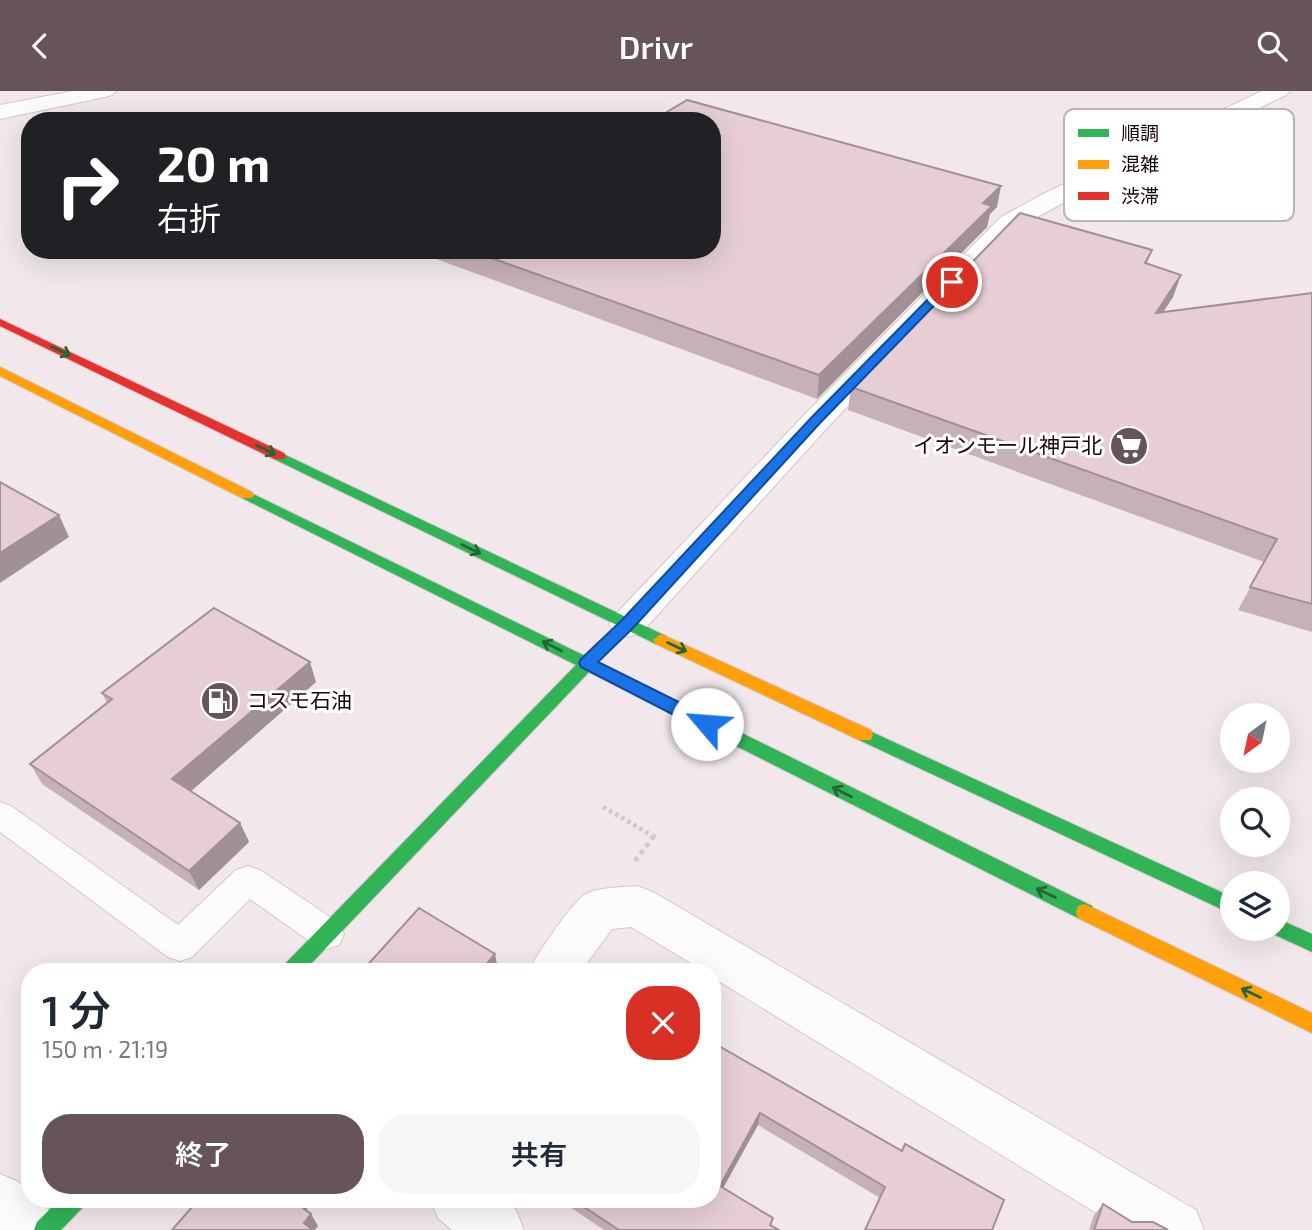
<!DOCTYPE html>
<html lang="ja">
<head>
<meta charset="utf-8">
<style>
	body { margin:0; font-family:"Exo 2","Noto Sans JP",sans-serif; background:#f6f6f7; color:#1f2937; height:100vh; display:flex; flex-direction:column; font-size:26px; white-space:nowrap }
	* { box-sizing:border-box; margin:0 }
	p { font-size:23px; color:#747a83 }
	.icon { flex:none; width:38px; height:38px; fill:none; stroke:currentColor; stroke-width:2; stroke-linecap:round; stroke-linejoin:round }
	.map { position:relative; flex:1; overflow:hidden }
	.sheet { position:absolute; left:21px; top:872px; width:700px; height:245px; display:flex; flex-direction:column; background:#fff; border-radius:28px; box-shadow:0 7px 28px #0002 }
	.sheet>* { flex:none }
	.banner { position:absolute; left:21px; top:21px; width:700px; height:147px; border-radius:28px; box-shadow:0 7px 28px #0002; background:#202124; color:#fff; overflow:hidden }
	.needle { width:46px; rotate:213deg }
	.fabs { position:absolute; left:1220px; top:612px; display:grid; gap:14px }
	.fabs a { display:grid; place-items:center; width:70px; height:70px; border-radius:50%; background:#fff; box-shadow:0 7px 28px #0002; font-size:35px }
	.pin { position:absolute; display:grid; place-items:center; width:60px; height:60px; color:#fff; margin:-30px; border:4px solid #fff; border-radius:50%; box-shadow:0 2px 7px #0007 }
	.me { position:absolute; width:77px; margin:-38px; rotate:297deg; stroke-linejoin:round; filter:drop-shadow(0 0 5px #0008) }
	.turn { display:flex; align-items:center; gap:24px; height:147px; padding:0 21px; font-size:32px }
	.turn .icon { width:91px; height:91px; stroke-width:2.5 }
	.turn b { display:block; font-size:49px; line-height:60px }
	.round { display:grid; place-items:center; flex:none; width:74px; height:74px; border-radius:28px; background:#f6f6f7 }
	.headline { display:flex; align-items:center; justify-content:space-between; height:119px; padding:0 21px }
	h1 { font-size:42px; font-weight:600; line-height:52px }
	.primary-button { display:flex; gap:14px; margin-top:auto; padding:14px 21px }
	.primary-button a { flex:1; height:80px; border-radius:28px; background:#665459; color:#fff; font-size:28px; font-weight:600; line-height:80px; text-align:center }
	.primary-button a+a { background:#f6f6f7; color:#1f2937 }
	header { display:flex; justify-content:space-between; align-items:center; height:91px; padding:0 21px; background:#665459; color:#fff; font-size:32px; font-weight:600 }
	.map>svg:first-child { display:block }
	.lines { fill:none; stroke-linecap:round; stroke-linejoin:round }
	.lane-casing { stroke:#d7c4ca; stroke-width:2 }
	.street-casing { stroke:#d7c4ca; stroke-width:2 }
	.fast-casing { stroke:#d7c4ca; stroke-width:2 }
	.slow-casing { stroke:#d7c4ca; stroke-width:2 }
	.jam-casing { stroke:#d7c4ca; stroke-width:2 }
	.path-far1 { stroke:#cec9cb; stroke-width:4.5; stroke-dasharray:3.5 3.5; stroke-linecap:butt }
	.path { stroke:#cec9cb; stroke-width:5; stroke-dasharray:4.5 4.5; stroke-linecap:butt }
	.lane { fill:#fdfcfc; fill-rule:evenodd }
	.street { fill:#fdfcfc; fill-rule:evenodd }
	.fast { fill:#30b455; fill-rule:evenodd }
	.slow { fill:#ff9f0a; fill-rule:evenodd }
	.jam { fill:#e5322d; fill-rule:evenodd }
	.wall { fill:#c6b1b6 }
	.shaded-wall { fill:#a19094 }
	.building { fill:#e6ced4; stroke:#a19094; stroke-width:2 }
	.oneway { stroke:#266534 }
	.route { fill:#1a73e8; stroke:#114b97; stroke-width:2 }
	.labels { text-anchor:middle; stroke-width:6; stroke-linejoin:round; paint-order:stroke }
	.poi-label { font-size:21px; fill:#1a040b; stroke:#fff; text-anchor:end }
	.key { fill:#fff; stroke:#bab4b6; stroke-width:2 }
	.key-label { font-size:19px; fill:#1a040b }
</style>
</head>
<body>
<header><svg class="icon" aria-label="back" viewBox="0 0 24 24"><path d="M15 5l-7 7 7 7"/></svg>Drivr<svg class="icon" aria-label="search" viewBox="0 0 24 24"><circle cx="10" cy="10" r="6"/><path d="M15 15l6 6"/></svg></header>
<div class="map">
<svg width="1312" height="1139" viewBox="0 0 1312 1139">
	<rect width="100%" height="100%" fill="#f2e8eb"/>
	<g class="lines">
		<defs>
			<polygon id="lane" points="0,711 11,715 178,834 236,779 248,775 260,779 339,832 344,843 339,854 327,858 315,854 250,808 192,866 180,870 168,866 0,741"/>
			<g id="street">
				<polygon points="73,0 116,0 112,4 105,6 0,28 0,14"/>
				<polygon points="1262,0 1290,0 1286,4 1063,112 1019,136 827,337 641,542 628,546 615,542 609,533 615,524 805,323 1001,126 1045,102"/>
				<path d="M637 795 653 801 1196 1119 1204 1139H1124L712 886V880H704L631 836 612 838 581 880H529C535 866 572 812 583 805 597 795 621 797 637 795Z"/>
				<polygon points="0,1083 19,1091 30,1101 30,1108 37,1108 49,1119 57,1139 0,1139"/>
				<polygon points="430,1108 501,1108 516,1119 524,1139 452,1139 438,1127"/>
			</g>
			<g id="fast">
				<polygon points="279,361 666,545 669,549 666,553 656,553 274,368 274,362"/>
				<polygon points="247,400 585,565 597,552 609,552 611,556 598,571 1092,815 1094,821 1092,827 1085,829 1078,827 589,581 304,880 281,880 284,874 576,574 242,407 240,404 242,401"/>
				<polygon points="865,638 1232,806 1232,823 859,649 857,644 859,639"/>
				<polygon points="1278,828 1312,843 1312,861 1271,842 1270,838 1278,838"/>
				<polygon points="60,1108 86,1108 83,1116 61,1139 34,1139 37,1131"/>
			</g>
			<g id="slow">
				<polygon points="0,276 252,401 254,404 252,407 242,407 0,285"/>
				<polygon points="661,543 871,639 873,644 871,649 859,649 656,553 653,549"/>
				<polygon points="1085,813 1312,922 1312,942 1078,827 1076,821 1078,815"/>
			</g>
			<polygon id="jam" points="0,228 284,362 286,365 284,368 274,368 0,235"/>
		</defs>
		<use href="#lane" class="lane-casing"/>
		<use href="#street" class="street-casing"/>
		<use href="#fast" class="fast-casing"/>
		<use href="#slow" class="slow-casing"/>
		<use href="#jam" class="jam-casing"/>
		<polyline class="path-far1" points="603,716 653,745"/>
		<polyline class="path" points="635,770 654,745 650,743"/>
		<use href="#lane" class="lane"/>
		<use href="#street" class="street"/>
		<use href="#fast" class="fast"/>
		<use href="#slow" class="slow"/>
		<use href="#jam" class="jam"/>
	</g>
	<g class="wall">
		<polygon points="997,116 990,123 987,136 817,308 412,159 712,159"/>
		<polygon points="1152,159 1147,173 1173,206 1163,221 1312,202 1312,541 1238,519 1264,471 848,319 851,296"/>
		<polygon points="316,591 191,700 240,732 249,751 199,799 42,693 30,673 107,612 102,602"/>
		<polygon points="712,951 902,1060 880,1107 758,1034 723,1097 779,1139 604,1139 570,1116 569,1108 712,1108"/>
		<polygon points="1103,1113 1132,1131 1168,1139 1089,1139 1094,1124"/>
	</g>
	<g class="shaded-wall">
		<polygon points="1001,95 997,116 990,123 987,136 817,308 819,284 983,112"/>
		<polygon points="1181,184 1173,206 1148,244 1156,222"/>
		<polygon points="59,424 69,446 0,492 0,462"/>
		<polygon points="310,571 316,591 182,708 172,688"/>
		<polygon points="240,732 249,751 199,799 189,780"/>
		<polygon points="495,863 498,878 496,880 481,880"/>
		<polygon points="760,1022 758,1034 718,1106 720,1095"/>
		<polygon points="298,1108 315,1108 303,1123 295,1111"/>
		<polygon points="311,1123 318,1135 315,1139 308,1139 304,1132"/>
	</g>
	<g class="building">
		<polygon points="687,9 1001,95 983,112 992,115 819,284 469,159 712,159 712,30 652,30"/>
		<polygon points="1020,122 1152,159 1145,172 1181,184 1156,222 1312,202 1312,513 1250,496 1277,448 851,296"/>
		<polygon points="0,391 59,424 0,462"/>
		<polygon points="214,517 310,571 172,688 240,732 189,780 30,673 112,608 102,602"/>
		<polygon points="419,817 495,863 481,880 362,880"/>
		<polygon points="712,951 902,1060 905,1053 1004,1109 992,1139 865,1139 885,1096 760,1022 720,1095 773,1127 770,1134 779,1139 619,1139 572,1108 712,1108"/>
		<polygon points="199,1108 298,1108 295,1111 311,1123 304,1132 313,1139 172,1139"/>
		<polygon points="1103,1113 1132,1131 1153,1131 1168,1139 1094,1139"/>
	</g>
	<defs><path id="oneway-shaft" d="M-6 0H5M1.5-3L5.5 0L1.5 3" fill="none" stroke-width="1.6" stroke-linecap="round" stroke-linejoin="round" transform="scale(1.75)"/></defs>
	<g class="oneway">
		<use href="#oneway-shaft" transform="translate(61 260) rotate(26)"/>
		<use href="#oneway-shaft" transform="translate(266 359) rotate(26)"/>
		<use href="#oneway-shaft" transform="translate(471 458) rotate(26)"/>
		<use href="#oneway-shaft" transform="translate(552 555) rotate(-153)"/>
		<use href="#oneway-shaft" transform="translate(677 556) rotate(25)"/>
		<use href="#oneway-shaft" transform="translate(842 701) rotate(-153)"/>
		<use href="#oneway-shaft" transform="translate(1046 802) rotate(-154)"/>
		<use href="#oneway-shaft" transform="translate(1251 902) rotate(-154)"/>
	</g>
	<polygon class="route" points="948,188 957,191 820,332 633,537 598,571 713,628 716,633 713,638 701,638 581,576 579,572 581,568 622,529 811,327"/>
	<defs>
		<symbol id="supermarket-disc" viewBox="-11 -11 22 22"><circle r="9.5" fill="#665459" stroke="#fff"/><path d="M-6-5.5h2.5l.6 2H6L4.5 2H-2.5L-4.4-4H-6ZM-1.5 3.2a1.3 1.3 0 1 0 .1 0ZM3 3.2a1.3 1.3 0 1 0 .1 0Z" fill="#fff"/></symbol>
		<symbol id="fuel-disc" viewBox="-11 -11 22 22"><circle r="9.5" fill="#665459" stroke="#fff"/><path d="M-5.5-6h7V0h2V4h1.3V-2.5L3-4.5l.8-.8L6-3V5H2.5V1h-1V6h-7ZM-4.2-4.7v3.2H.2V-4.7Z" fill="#fff"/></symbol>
	</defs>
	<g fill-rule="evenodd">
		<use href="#supermarket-disc" x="1107" y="333" width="44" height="44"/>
		<use href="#fuel-disc" x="198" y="588" width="44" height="44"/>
	</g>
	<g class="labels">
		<g class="poi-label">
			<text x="1102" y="362">イオンモール神戸北</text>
			<text x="247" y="617" text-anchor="start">コスモ石油</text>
		</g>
	</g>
	<rect x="1064" y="18" width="230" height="112" rx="10" class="key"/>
	<rect x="1078" y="38" width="31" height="8" fill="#30b455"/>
	<rect x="1078" y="69" width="31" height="9" fill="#ff9f0a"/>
	<rect x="1078" y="101" width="31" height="8" fill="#e5322d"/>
	<g class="key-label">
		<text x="1121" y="49">順調</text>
		<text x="1121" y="80">混雑</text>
		<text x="1121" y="112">渋滞</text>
	</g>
</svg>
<div class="fabs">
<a><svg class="needle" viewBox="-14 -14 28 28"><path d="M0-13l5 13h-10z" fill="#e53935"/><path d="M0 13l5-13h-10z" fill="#747a83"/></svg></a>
<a><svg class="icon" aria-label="search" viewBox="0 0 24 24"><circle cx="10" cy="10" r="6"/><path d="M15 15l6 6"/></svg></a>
<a><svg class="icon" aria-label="layers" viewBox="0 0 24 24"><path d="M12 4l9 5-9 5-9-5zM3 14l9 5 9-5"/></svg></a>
</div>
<div class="pin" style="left:952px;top:191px;background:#d93025"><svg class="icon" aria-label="arrive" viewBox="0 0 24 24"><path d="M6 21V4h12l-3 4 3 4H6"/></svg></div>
<svg class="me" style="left:707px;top:633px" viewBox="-20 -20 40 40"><circle r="19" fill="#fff"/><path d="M0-13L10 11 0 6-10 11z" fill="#1a73e8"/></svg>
<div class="banner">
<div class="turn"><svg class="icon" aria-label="right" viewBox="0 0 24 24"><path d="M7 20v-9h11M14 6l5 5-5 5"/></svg><div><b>20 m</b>右折</div></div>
</div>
<section class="sheet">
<div class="headline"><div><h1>1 分</h1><p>150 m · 21:19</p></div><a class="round" style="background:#d93025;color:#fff"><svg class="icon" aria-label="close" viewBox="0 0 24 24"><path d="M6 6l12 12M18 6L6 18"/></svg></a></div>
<div class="primary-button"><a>終了</a><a>共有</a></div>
</section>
</div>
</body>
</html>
